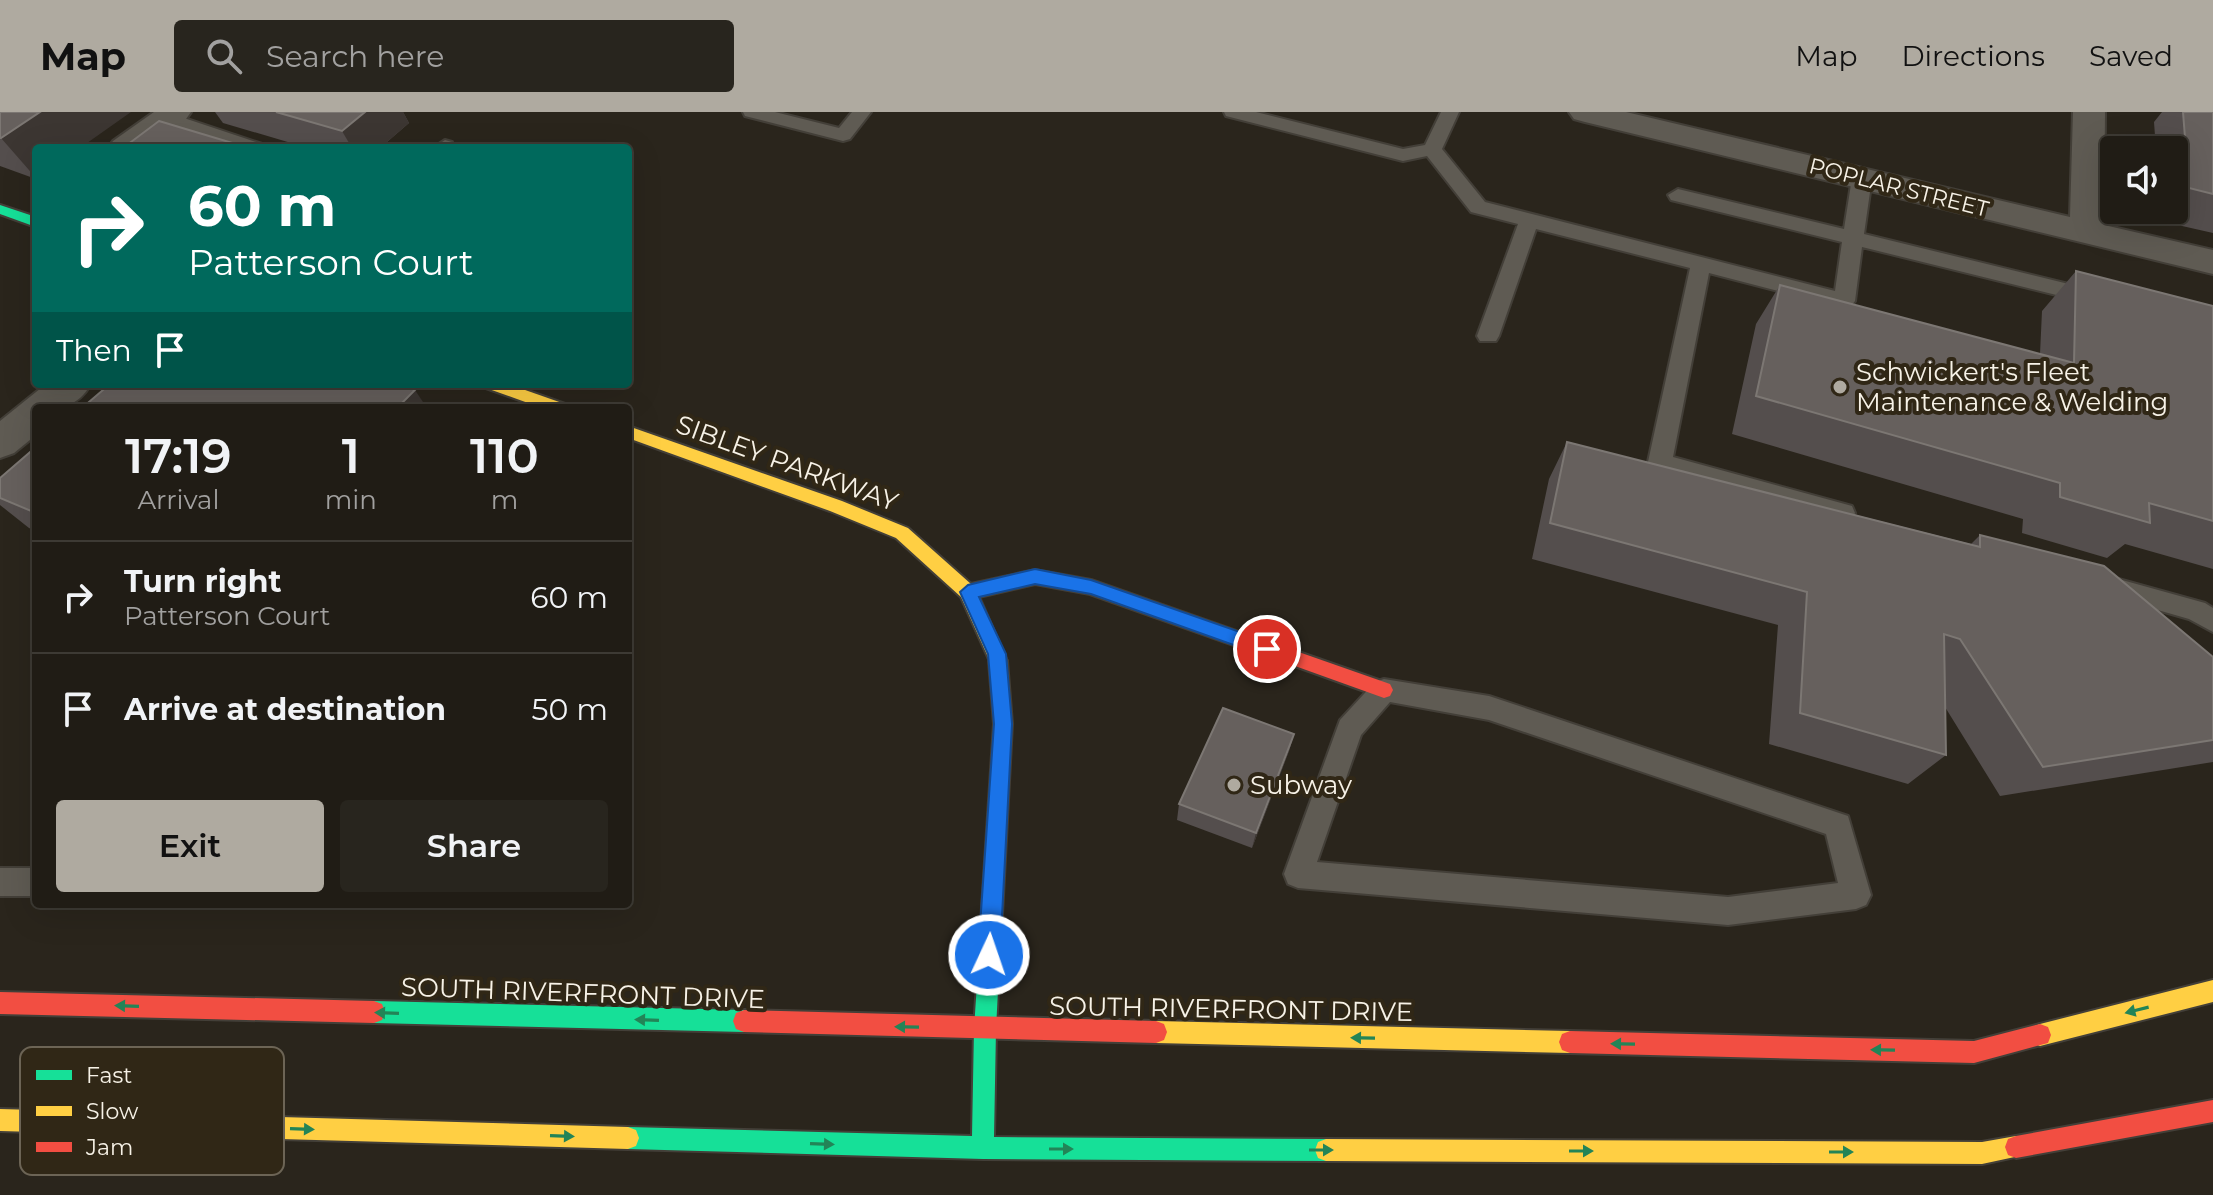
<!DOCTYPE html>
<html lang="en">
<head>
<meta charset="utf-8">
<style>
	body { margin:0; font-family:Montserrat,sans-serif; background:#28251e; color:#f1f3f6; height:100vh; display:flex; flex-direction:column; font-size:30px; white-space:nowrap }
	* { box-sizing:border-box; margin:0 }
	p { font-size:26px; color:#a2a1a0 }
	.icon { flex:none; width:44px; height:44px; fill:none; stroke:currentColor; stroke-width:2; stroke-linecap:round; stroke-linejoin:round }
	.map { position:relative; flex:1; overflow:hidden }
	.details { position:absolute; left:32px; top:292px; width:600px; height:504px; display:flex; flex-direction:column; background:#201c15; border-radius:8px; box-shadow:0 8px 32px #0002,0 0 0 2px #3d3a34 }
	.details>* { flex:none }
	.top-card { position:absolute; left:32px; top:32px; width:600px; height:244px; border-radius:8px; box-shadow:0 8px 32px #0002,0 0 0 2px #3d3a34; background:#00695c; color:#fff; overflow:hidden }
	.tools { position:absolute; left:2100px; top:24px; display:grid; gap:16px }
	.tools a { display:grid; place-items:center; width:88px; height:88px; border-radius:8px; background:#201c15; box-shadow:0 8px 32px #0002,0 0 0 2px #3d3a34; font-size:40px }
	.pin { position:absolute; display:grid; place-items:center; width:68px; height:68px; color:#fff; margin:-34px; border:4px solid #fff; border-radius:50%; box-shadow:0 2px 8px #0007 }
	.me { position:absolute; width:88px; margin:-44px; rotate:3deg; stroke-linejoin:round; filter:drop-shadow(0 0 6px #0008) }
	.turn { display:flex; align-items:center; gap:28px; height:168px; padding:0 24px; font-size:36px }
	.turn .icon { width:104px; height:104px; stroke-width:2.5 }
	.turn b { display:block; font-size:56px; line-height:68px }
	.then { display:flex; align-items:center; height:76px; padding:0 24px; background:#0003; gap:16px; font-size:30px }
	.eta { display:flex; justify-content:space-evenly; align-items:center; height:136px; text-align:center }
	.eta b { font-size:48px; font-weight:600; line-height:56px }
	.button { display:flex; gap:16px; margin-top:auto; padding:16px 24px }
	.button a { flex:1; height:92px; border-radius:8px; background:#afaaa0; color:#111; font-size:32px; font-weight:600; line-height:92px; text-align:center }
	.button a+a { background:#28251e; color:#f1f3f6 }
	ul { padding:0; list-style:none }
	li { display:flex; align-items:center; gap:24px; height:112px; padding:0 24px; border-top:2px solid #3d3a34 }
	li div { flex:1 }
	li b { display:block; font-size:30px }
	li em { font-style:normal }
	header { display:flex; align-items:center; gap:48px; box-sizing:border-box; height:112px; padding:0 40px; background:#afaaa0; color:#111 }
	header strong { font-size:38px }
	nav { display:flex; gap:44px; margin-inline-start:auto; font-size:28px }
	.search { width:560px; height:72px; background:#28251e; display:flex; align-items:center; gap:20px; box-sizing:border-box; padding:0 28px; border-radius:8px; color:#a2a1a0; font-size:30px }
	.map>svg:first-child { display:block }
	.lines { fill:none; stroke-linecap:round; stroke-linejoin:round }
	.lane-casing { stroke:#433f38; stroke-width:4 }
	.street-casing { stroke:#433f38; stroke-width:4 }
	.fast-casing { stroke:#433f38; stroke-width:4 }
	.slow-casing { stroke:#433f38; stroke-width:4 }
	.jam-casing { stroke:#433f38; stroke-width:4 }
	.lane { fill:#5f5b53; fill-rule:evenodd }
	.street { fill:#5f5b53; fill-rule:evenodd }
	.fast { fill:#16e098; fill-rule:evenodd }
	.slow { fill:#ffcf43; fill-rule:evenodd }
	.jam { fill:#f24e42; fill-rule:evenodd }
	.wall { fill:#544e4d }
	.shaded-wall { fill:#3c3632 }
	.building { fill:#66605d; stroke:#7c7773; stroke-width:2 }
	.oneway { fill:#238457 }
	.route { fill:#1a73e8; stroke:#114b97; stroke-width:2 }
	.poi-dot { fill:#afaaa0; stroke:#302716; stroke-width:3 }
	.labels { text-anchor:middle; stroke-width:8; stroke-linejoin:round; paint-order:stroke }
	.far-street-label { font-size:22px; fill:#f7f2e7; stroke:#302716 }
	.poi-label { font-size:26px; fill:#f7f2e7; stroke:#302716; text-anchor:start }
	.street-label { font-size:26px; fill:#f7f2e7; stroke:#302716 }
	.key { fill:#302716; stroke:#6c6455; stroke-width:2 }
	.key-label { font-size:22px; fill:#f7f2e7 }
</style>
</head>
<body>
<header>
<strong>Map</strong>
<div class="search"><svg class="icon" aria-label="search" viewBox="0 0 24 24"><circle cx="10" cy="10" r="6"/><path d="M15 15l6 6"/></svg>Search here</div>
<nav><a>Map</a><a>Directions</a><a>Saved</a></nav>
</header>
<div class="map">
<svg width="2213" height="1083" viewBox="0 0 2213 1083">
	<rect width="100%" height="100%" fill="#2a251c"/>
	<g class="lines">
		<defs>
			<g id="lane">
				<polygon points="166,0 262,32 265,36 236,36 159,10 157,6 159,2"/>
				<polygon points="743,0 775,0 839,16 852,0 871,0 850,27 843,29 745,4"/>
				<polygon points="1224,0 1256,0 1403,37 1425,33 1441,0 1459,0 1442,37 1485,90 1835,179 1842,130 1671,88 1668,83 1678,77 1844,117 1852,66 1862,60 1872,66 1864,122 2093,178 2100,180 2104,185 2100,190 2093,192 1862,135 1855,189 1851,194 1844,196 1709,161 1673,345 1852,394 1855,401 1852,408 1843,410 1652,356 1648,350 1690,156 1536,117 1499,224 1496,229 1480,229 1477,224 1518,112 1471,100 1427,44 1403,49 1226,4"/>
				<polygon points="445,28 452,30 453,36 433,36"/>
				<polygon points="2104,463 2205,491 2213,496 2213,520 2189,507 2095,480 2091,473 2095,466"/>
				<path d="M1384 567 1489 584 1848 704 1871 783 1866 793 1856 797 1728 813 1298 776 1288 772 1284 762 1340 608 1375 570ZM1390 590 1489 608 1826 722 1838 771 1728 785 1317 750 1361 623Z"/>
				<rect x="0" y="756" width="36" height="28"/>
			</g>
			<g id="street">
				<polygon points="154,0 191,0 186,7 145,36 108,36 113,29"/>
				<polygon points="1569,0 1626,0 2070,105 2073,0 2105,0 2104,113 2213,138 2213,162 1585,10 1574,7"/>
				<path d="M46 272H91C77 296 61 296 36 296V323L14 341 0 346V309Z"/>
			</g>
			<g id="fast">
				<polygon points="0,93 36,105 36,115 0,102"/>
				<polygon points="998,541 1004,544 1007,549 1012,612 996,917 994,1025 1326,1027 1334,1030 1337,1038 1334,1046 1326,1049 983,1047 628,1037 620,1034 617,1026 620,1018 628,1015 972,1024 974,917 994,612 989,549 992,544"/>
				<polygon points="374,889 744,898 752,901 755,909 752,917 744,920 374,911 366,908 363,900 366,892"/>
			</g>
			<g id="slow">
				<polygon points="483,272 508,272 565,292 567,296 542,296 486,276"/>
				<polygon points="628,314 842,389 908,416 971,472 1035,458 1091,468 1279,534 1282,539 1279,544 1273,547 1090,482 1035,472 979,485 1007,549 1004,554 998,557 992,554 961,485 896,426 830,399 628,326"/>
				<polygon points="2213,868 2213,890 2040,934 2032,931 2029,923 2032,915 2040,912"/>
				<polygon points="1156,909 1570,919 1578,922 1581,930 1578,938 1570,941 1156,931 1148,928 1145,920 1148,912"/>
				<polygon points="0,997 628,1015 636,1018 639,1026 636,1034 628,1037 0,1019"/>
				<polygon points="2016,1024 2024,1027 2027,1035 2024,1043 1982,1052 1326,1049 1318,1046 1315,1038 1318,1030 1326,1027 1982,1030"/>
			</g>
			<g id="jam">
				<polygon points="1273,531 1390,572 1393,578 1390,584 1384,586 1267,544 1264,539 1267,534"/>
				<polygon points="0,880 374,889 382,892 385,900 382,908 374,911 0,902"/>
				<polygon points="744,898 1156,909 1164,912 1167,920 1164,928 1156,931 744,920 736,917 733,909 736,901"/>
				<polygon points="2040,912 2048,915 2051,923 2048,931 1974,951 1570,941 1562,938 1559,930 1562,922 1570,919 1974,929"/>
				<polygon points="2213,988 2213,1010 2016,1046 2008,1043 2005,1035 2008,1027 2016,1024"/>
			</g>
		</defs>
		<use href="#lane" class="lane-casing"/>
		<use href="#street" class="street-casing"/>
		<use href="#fast" class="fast-casing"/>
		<use href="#slow" class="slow-casing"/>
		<use href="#jam" class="jam-casing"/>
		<use href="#lane" class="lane"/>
		<use href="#street" class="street"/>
		<use href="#fast" class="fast"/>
		<use href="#slow" class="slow"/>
		<use href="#jam" class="jam"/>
	</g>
	<g class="wall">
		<polygon points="0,0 36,36 36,67 0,54"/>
		<polygon points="215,0 403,0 409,11 380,36 308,36 223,11"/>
		<polygon points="2162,0 2213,0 2213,121 2160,109 2160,98 2174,98 2174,38 2156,38 2154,10"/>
		<polygon points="2076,159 2213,194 2213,457 2125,432 2107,446 2022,421 2023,407 1732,322 1756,212 1780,173 2040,242 2042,199"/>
		<polygon points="1567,330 1971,432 1980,423 2213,545 2213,650 2000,684 1945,595 1946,643 1908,672 1769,632 1778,513 1532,447 1549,367"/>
		<polygon points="36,335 36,419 29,416 0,393 0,366"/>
		<polygon points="1294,622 1289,639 1252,736 1177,708 1179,692"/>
	</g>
	<g class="shaded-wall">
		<polygon points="40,0 131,0 80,36 36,36 36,66 1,26"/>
		<polygon points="365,0 403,0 409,11 380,36 352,36 342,19"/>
		<polygon points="415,278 427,296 397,296"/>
		<polygon points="1294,622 1289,639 1252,736 1256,721"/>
	</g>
	<g class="building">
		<polygon points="0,0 40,0 1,26 0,26"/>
		<polygon points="276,0 365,0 342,19"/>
		<polygon points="2183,0 2213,0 2213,82 2189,76"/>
		<polygon points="159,9 249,36 123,36"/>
		<polygon points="2076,159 2213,194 2213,409 2149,391 2150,411 2060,385 2060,371 1756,284 1780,173 2074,251"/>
		<polygon points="110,272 397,272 415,278 397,296 82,296"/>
		<polygon points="1567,330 1980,435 1980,423 2104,454 2213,545 2213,628 2043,655 1960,527 1944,522 1946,643 1800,601 1807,480 1550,411"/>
		<polygon points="36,335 36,401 0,386 0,366"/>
		<polygon points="1223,596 1294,622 1256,721 1179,692"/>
	</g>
	<defs><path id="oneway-solid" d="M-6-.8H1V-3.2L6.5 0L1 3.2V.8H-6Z" transform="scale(2)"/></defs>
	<g class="oneway">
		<use href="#oneway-solid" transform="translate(127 894) rotate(-178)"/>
		<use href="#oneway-solid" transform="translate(2137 898) rotate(166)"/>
		<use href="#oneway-solid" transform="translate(387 901) rotate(-178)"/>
		<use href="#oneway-solid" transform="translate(647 908) rotate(-178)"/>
		<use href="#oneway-solid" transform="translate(907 915) rotate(-179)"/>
		<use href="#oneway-solid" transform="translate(1363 926) rotate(-179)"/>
		<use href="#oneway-solid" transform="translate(1623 932) rotate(-179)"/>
		<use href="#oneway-solid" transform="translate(1883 938) rotate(-179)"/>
		<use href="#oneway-solid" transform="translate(302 1017) rotate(2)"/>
		<use href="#oneway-solid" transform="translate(562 1024) rotate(2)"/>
		<use href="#oneway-solid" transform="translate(822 1032) rotate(2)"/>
		<use href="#oneway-solid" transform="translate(1061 1037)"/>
		<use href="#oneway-solid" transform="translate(1321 1038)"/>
		<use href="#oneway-solid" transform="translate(1581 1039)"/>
		<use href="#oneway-solid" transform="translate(1841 1040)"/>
	</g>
	<polygon class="route" points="1035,457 1091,468 1274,532 1276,537 1274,542 1267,545 1091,482 1035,472 979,485 1006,542 1012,612 1000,843 996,850 989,853 982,850 978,843 994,612 988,542 960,480 968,473"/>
	<g class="poi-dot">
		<circle cx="1840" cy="275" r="8"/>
		<circle cx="1234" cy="673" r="8"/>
	</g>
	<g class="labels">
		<g class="far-street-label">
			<text transform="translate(1899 75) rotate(14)" y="8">POPLAR STREET</text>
		</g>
		<g class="poi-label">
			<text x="1856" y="269">Schwickert's Fleet<tspan x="1856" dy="30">Maintenance &amp; Welding</tspan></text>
			<text x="1250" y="682">Subway</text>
		</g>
		<g class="street-label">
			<text transform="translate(787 351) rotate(20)" y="9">SIBLEY PARKWAY</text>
			<text transform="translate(583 881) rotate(2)" y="9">SOUTH RIVERFRONT DRIVE</text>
			<text transform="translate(1231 897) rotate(1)" y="9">SOUTH RIVERFRONT DRIVE</text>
		</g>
	</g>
	<rect x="20" y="935" width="264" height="128" rx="12" class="key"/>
	<rect x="36" y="958" width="36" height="10" fill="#16e098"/>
	<rect x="36" y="994" width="36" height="10" fill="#ffcf43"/>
	<rect x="36" y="1030" width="36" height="10" fill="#f24e42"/>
	<g class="key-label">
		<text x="86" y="971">Fast</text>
		<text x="86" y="1007">Slow</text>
		<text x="86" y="1043">Jam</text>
	</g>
</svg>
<div class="tools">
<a><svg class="icon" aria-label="sound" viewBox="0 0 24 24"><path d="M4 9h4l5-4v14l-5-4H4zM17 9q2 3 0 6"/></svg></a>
</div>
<div class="pin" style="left:1267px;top:537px;background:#d93025"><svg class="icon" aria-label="arrive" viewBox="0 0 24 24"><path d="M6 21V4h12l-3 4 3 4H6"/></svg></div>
<svg class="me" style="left:989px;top:843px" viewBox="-20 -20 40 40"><circle r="17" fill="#1a73e8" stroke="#fff" stroke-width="3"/><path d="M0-11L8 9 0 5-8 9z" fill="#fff"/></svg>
<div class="top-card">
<div class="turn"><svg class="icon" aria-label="right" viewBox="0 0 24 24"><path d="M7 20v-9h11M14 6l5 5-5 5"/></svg><div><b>60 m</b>Patterson Court</div></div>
<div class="then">Then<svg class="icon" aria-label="arrive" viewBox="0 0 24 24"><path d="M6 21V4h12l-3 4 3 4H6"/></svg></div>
</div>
<section class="details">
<div class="eta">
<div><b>17:19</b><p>Arrival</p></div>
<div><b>1</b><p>min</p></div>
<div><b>110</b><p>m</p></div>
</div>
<ul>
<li><svg class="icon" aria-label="right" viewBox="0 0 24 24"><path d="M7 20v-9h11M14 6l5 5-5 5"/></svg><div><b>Turn right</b><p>Patterson Court</p></div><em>60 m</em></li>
<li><svg class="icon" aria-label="arrive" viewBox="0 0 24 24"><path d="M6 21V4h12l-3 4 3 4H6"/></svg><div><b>Arrive at destination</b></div><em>50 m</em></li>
</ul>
<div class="button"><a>Exit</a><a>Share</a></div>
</section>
</div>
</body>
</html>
